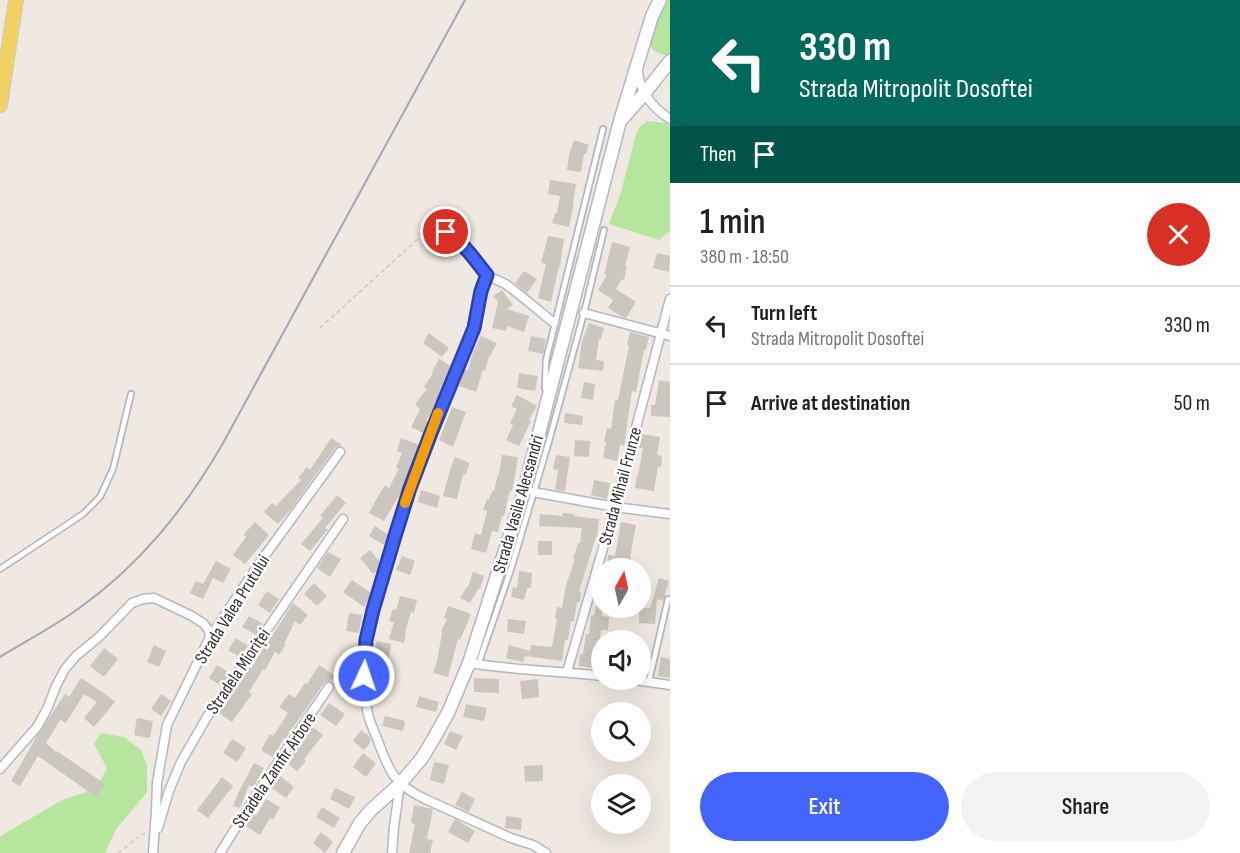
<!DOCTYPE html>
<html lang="en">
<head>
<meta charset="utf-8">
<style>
	body { margin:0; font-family:"Sofia Sans Condensed",sans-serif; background:#f2f2f2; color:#202124; height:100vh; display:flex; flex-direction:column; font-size:22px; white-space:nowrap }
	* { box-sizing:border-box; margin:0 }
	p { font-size:20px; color:#757577 }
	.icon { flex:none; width:33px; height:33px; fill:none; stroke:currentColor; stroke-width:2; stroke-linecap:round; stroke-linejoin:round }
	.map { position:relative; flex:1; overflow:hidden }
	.details { display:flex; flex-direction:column; background:#fff; width:570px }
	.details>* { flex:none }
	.banner { background:#00695c; color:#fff; overflow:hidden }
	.needle { width:39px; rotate:9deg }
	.controls { position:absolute; left:591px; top:558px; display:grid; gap:12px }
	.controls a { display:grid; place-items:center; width:60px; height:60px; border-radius:50%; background:#fff; box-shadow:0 6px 24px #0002; font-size:30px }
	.pin { position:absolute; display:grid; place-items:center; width:51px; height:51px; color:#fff; margin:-26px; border:3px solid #fff; border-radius:50%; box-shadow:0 2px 6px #0007 }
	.me { position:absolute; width:66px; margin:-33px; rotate:3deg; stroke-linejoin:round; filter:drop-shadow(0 0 4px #0008) }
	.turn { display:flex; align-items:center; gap:21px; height:126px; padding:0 30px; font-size:27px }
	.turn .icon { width:78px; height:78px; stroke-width:2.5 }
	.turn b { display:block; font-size:42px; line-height:51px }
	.then { display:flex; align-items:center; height:57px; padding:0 30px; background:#0003; gap:12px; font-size:22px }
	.round { display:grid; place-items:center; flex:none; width:63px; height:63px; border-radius:32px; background:#f2f2f2 }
	.head { display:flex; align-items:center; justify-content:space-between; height:102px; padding:0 30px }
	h1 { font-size:36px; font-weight:600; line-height:45px }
	.cta { display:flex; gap:12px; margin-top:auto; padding:12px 30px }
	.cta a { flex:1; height:69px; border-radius:36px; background:#4264fb; color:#fff; font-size:24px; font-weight:600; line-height:69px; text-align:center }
	.cta a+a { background:#f2f2f2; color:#202124 }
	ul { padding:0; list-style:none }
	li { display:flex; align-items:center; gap:18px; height:78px; padding:0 30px; border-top:2px solid #e0e0e0 }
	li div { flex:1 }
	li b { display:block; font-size:22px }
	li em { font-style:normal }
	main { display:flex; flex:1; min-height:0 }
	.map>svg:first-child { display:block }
	.green { fill:#b6e59e }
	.building { fill:#cbc7bf }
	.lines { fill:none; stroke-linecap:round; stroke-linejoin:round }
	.service-casing { stroke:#b4b7c1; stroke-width:8 }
	.minor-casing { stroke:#b4b7c1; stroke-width:11 }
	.secondary-casing { stroke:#b4b7c1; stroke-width:15 }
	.primary-casing { stroke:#c9c9c9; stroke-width:16 }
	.path { stroke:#c9c9c9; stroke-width:1.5; stroke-dasharray:4.5 3; stroke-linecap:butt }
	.service { stroke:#fff; stroke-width:4.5 }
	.minor { stroke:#fff; stroke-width:8 }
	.secondary { stroke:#fff; stroke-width:12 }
	.primary { stroke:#f2d163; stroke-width:14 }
	.rail { stroke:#a3a6b8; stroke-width:2 }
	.route-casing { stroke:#2b41a3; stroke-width:15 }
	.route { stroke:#4264fb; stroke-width:10 }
	.slow { stroke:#f59e0b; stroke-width:10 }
	.labels { text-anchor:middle; stroke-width:5; stroke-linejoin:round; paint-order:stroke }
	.street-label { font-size:18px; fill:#2e2e2e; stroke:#fff }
</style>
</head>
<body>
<main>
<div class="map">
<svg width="670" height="853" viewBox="0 0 670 853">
	<rect width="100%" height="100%" fill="#efe9e1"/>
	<g class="green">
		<path d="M667 0H670V54L668 55C658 54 651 52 649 41Z"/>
		<polygon points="648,121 666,123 670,125 670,231 659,240 609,224 621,192 636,134 640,126"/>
		<polygon points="101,733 124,737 141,750 147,765 147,792 116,829 105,853 0,853 0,837 7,832 64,799 84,793 98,785 107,768 94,744"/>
	</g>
	<g class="building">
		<polygon points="574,140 589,145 586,154 584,154 581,172 567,170 569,154"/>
		<polygon points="550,180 576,184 573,202 574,202 569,227 552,223 555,213 557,213 560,196 548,194"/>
		<polygon points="548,236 564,239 560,267 559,266 551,302 538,298 546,264 541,263"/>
		<polygon points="612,242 630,247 625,266 627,266 624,280 622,279 616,289 636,302 626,318 621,316 608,308 613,300 598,290 607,275 604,275"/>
		<polygon points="657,253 670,256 669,272 653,268"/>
		<polygon points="524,271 537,279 527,293 515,283"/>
		<polygon points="502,290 513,305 507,309 529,316 524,332 507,326 506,331 492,328 498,302 493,296"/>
		<polygon points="589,323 604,328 601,339 599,339 596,360 604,361 603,371 578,368 582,341"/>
		<polygon points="630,332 649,337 646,350 644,350 636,392 632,391 624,446 620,445 617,461 603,458 606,442 604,442 607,428 611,429 615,400 618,400 629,346 627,345"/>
		<polygon points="429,333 449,348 442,357 423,343"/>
		<polygon points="481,336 497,343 490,356 489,356 485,371 483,370 476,392 459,386 464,369 468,370 473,352"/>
		<polygon points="531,336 546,339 543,354 528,351"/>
		<polygon points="439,359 451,366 430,415 426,420 428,421 423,433 411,427 420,409 415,404 427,389 424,387 433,373 432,372"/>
		<polygon points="519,373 538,376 535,391 517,388"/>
		<polygon points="659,380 670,382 670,417 651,416 651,405 655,405"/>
		<polygon points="584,382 595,384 593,400 581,398"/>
		<polygon points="517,395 537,406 529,420 531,421 519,446 506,440 513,425 510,423 517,409 511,406"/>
		<polygon points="452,407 466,412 453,447 439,440"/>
		<polygon points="565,413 583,416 582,425 564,423"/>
		<polygon points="642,434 660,437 657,455 662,456 661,467 658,467 654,491 635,488 637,475 638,475 643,448 639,448"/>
		<polygon points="331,438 342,445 335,448 291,509 278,524 264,512 272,503 276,506 301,480 298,478 307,467 310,470"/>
		<polygon points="401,438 419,445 405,486 384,521 369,513 377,498 385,485 389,488 399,469 396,468 402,453 397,451"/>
		<polygon points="575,440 590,441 589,457 574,456"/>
		<polygon points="502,455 518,457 516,470 512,491 510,491 506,506 507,506 504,516 502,516 498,532 492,531 486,553 471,549 475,533 481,535 487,511 483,510 487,499 489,500 492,491 494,491 498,474 499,474"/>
		<polygon points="556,455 570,457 565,491 555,490 558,470 553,469"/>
		<polygon points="455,457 470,463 465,475 463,474 457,499 443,496 450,470"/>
		<polygon points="594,480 610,483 607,499 591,495"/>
		<polygon points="421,490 440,496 437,508 418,502"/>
		<polygon points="337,495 346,503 325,528 328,530 326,532 310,551 301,544 323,518 320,516"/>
		<polygon points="563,513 575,514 574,516 599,519 597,537 596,537 579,591 581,592 580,602 577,602 574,621 571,621 568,640 565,640 562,661 525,656 523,662 506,658 509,645 530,651 531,645 552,647 557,619 555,619 557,607 562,608 566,585 575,559 573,559 578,543 580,543 582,528 539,526 540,514 562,516"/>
		<polygon points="255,522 269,535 245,564 233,555 246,537 244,534"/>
		<polygon points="621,522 636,525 630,558 631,558 630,568 607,568 608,555 615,556"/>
		<polygon points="375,526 389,535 384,544 382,544 369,536"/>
		<rect x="538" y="541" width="14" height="14"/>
		<polygon points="370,550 381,563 379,569 373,574 360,558"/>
		<polygon points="328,552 341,559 330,577 317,568"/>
		<polygon points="402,556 415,561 410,575 396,570"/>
		<polygon points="216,561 231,569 223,583 213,578 203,599 190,593 196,581 203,584"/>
		<polygon points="519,571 532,573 531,588 527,588 524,600 511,597 513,587 517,588"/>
		<polygon points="473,572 484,576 480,589 479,588 470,603 460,598 467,586 468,587"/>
		<polygon points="659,578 669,581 663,601 657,599 655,624 639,623 639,608 650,608"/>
		<polygon points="352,580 371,593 369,599 364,607 343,592"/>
		<polygon points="314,583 327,596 317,606 304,594"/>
		<polygon points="267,591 279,599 270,613 258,605"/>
		<polygon points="400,596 417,600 414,613 411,612 405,633 406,633 404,643 389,639 394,622 389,621 393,609 396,610"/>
		<polygon points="598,596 602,596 602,616 609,617 608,630 601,630 598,656 602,657 601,669 579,666 580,654 583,654 586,634 589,634 591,615 594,616"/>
		<polygon points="293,603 308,615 300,625 295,621 284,644 286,644 279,655 275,652 265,670 263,669 249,692 252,694 232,722 218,712 249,667 251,669 266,642 271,635 272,636"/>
		<polygon points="448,606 471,614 460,640 458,639 448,677 433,673 437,661 442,633 441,632 447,619 444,618"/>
		<polygon points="349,613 362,615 359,633 346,631"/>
		<polygon points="249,616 263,624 256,635 242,627"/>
		<polygon points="508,619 526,621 524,634 507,632"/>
		<polygon points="236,638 248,646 240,657 228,650"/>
		<polygon points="377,641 391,644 388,662 390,662 386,677 391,678 389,687 371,684 378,655 374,654"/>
		<polygon points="154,645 166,651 159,667 147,662"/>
		<polygon points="104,648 118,659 104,677 90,666"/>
		<polygon points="661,657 670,659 670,678 658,676"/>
		<polygon points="217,665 230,673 221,686 209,678"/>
		<polygon points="319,665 335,676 331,681 327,681 324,683 285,739 284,738 273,757 262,751 262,748 270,734 273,736 288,713 279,707 289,694 295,698 305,683 307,684"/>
		<polygon points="81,678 104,693 115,702 94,727 84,718 97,702 84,694 66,723 60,720 46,743 56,752 57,751 105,784 96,797 38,756 20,786 11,781 37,736 65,694 69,697"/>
		<polygon points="474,678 499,679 499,693 474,692"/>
		<polygon points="538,679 539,697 522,699 520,681"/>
		<polygon points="161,694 171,701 161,716 151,709"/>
		<polygon points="419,696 439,702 436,712 416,707"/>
		<polygon points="329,703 345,714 336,726 320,715"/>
		<polygon points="466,704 487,708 484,721 463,717"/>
		<polygon points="385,716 405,721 403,731 382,726"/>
		<polygon points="137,718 153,721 150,738 134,735"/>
		<polygon points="313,727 323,735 304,759 306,761 297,771 286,762"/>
		<polygon points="361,730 369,736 371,742 364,750 353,741"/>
		<polygon points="450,731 463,736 456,750 444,744"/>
		<polygon points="232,739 246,748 237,762 223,753"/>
		<polygon points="363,753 376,763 366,777 353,767"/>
		<polygon points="434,762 449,765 444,784 430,780"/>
		<polygon points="254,763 264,768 253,788 249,785 240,808 233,806 240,789"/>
		<polygon points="543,765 543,781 525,782 524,766"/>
		<polygon points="280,776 294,787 286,798 272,788"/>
		<polygon points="222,777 233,786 208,818 197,810"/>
		<polygon points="335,788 355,797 349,809 330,799"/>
		<polygon points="462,792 475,799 469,812 455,805"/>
		<polygon points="266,799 280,807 273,820 270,818 260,835 246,826 253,814 256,816"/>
		<polygon points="414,805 433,809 427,839 433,840 430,853 409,853 415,824 411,823"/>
		<polygon points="322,807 340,818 334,828 316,817"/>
		<polygon points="506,816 522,818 521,830 505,828"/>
		<polygon points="455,819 475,831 468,843 448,832"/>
		<polygon points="321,832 333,842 325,853 313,843"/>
	</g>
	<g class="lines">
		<defs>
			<g id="service">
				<polyline points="545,389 546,360 603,129"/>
				<polyline points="0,569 83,514 100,497 113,469 131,394"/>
				<polyline points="478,665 511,569 549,441 584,313 604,230"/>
				<polyline points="649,681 668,599"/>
			</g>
			<g id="minor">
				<path d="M638 72C640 92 653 108 670 119"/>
				<path d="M426 234C463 225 464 255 486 274 492 279 501 281 507 285 523 297 538 310 554 323"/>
				<path d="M487 275C479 296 477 319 469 341 463 358 454 374 447 390 423 448 404 507 386 567 379 591 369 616 366 641 364 664 364 687 367 710 369 722 375 732 379 744 390 773 395 784 423 798L511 838 533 845 546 853"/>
				<polyline points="584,313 670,336"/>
				<polyline points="533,492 615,507 670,514"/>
				<path d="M469 663C513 670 557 671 602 676"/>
				<polyline points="567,672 615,507 670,299"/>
				<polyline points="635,680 670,685"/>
				<polyline points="0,769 37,727 47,709 56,686 65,669 76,656 99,637 132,603 143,599 154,598 192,616 204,624 209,631 210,637"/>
				<polyline points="158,828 169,791 181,762 207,717 343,519"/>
				<polyline points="153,853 156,811 157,783 167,725 210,637 261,561 340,452"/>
				<polyline points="220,853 260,789 329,687"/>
				<polyline points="392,853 394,827 400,784"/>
			</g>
			<g id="secondary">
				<polyline points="623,118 644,94 670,61"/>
				<polyline points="343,853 360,823 371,810 400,784 422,758 434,738 448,713 469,663 524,491 620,121 652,16 660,0"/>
			</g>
			<polyline id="primary" points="0,105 16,0"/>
		</defs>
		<use href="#service" class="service-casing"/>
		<use href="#minor" class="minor-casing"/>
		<use href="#secondary" class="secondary-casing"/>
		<use href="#primary" class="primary-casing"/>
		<g class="path">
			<polyline points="320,328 419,238"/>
			<polyline points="118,853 142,834 145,834"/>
		</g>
		<use href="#service" class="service"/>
		<use href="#minor" class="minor"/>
		<use href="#secondary" class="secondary"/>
		<use href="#primary" class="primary"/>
		<path class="rail" d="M0 657C26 641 53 627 78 609 140 565 184 510 222 445L465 0"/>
	</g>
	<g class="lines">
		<defs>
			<path id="route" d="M364 676 366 640 373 610 395 536 410 488 431 433 474 328 481 291 487 275C474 259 464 243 446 232"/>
		</defs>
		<use href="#route" class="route-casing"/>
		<use href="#route" class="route"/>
		<polyline class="slow" points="405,503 438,413"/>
	</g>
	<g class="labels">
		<g class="street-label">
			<text transform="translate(620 486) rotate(-75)" y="6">Strada Mihail Frunze</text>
			<text transform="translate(518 504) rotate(-74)" y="6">Strada Vasile Alecsandri</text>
			<text transform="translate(232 609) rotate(-58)" y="6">Strada Valea Prutului</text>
			<text transform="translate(238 671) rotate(-56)" y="6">Stradela Mioriței</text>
			<text transform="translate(274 770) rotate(-56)" y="6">Stradela Zamfir Arbore</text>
		</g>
	</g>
</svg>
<div class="controls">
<a><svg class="needle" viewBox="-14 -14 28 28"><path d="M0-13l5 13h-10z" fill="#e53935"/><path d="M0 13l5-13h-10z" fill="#757577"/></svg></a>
<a><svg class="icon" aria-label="sound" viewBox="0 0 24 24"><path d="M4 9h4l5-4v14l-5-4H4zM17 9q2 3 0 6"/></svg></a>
<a><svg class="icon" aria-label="search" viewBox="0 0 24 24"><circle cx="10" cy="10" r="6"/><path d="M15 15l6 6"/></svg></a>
<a><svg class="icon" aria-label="layers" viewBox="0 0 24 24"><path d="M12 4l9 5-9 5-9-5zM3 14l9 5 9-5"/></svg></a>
</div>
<div class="pin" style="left:446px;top:232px;background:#d93025"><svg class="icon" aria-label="arrive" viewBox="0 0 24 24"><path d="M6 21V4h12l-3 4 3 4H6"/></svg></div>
<svg class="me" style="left:364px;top:676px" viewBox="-20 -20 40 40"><circle r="17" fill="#4264fb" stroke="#fff" stroke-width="3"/><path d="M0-11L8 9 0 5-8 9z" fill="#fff"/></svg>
</div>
<section class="details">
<div class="banner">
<div class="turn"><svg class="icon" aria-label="left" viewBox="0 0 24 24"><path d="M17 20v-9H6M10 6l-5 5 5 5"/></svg><div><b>330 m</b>Strada Mitropolit Dosoftei</div></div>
<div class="then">Then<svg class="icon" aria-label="arrive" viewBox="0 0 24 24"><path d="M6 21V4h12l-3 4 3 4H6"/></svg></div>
</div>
<div class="head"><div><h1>1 min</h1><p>380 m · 18:50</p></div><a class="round" style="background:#d93025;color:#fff"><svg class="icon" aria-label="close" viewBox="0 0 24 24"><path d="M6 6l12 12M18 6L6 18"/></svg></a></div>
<ul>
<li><svg class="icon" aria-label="left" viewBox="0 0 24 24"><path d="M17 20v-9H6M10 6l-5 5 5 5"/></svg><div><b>Turn left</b><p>Strada Mitropolit Dosoftei</p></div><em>330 m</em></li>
<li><svg class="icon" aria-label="arrive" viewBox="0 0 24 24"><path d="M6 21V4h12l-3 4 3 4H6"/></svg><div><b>Arrive at destination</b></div><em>50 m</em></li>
</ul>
<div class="cta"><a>Exit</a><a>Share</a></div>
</section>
</main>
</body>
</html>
